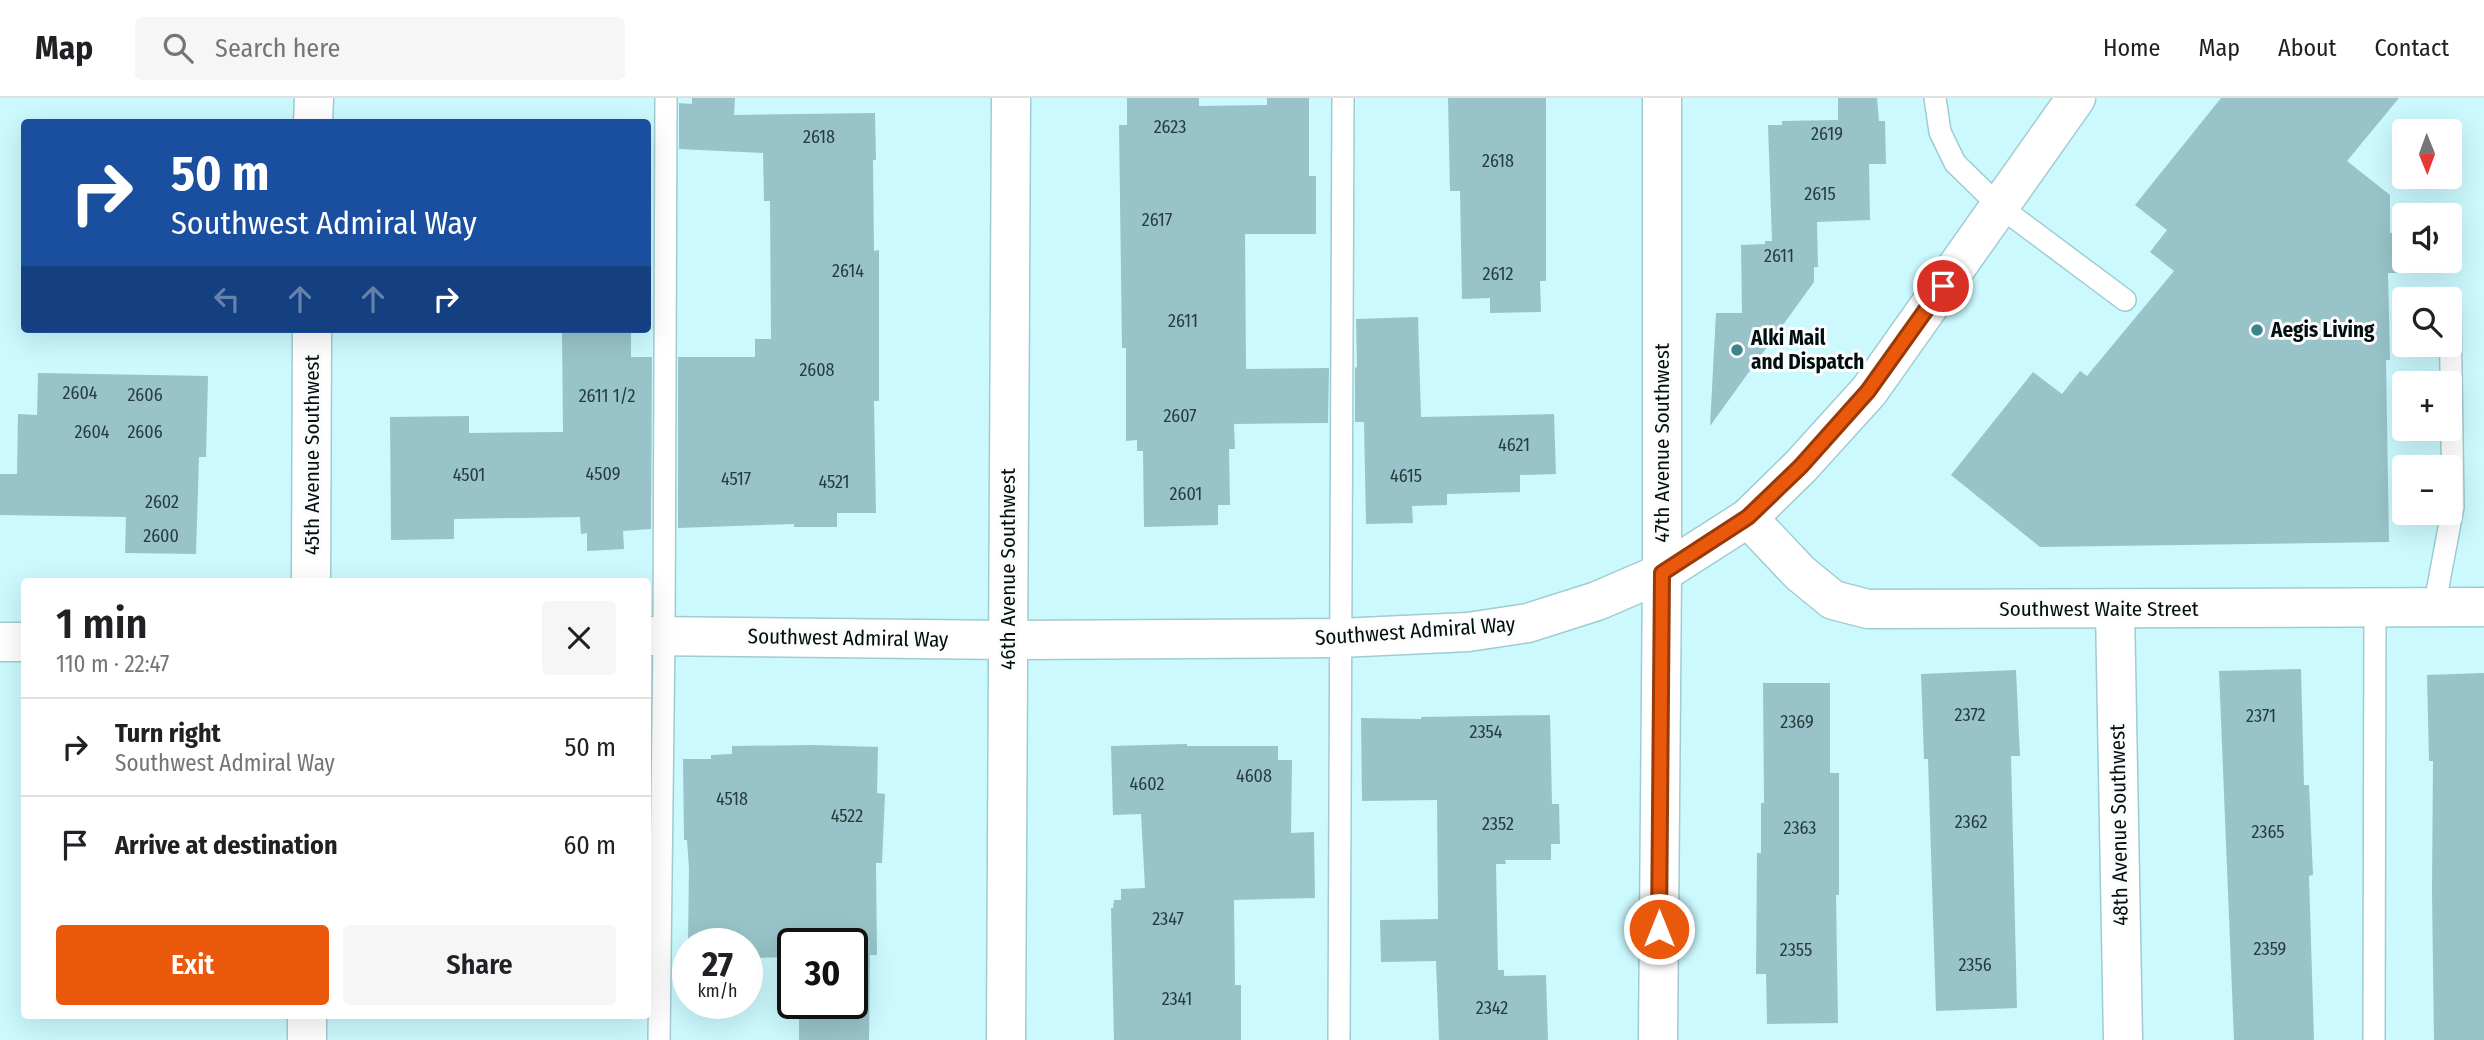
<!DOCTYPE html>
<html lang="en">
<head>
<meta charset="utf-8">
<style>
	body { margin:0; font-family:"Fira Sans Condensed",sans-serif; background:#f6f6f6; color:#202124; height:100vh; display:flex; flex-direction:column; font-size:26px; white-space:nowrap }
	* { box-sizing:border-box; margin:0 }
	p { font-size:23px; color:#757577 }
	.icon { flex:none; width:38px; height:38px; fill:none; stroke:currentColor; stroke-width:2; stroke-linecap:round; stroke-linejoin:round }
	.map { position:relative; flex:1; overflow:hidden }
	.drawer { position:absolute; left:21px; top:480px; width:630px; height:441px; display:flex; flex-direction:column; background:#fff; border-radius:7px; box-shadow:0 7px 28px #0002 }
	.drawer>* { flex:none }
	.hud { position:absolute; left:21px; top:21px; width:630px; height:214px; border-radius:7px; box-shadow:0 7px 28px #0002; background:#1a4fa0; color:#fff; overflow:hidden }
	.needle { width:46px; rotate:179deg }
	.buttons { position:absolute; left:2392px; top:21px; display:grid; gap:14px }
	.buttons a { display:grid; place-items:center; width:70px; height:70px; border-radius:7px; background:#fff; box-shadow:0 7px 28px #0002; font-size:35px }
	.speed { position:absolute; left:672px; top:830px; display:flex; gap:14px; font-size:35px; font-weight:700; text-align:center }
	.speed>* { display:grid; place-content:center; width:91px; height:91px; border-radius:50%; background:#fff; box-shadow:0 7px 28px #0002; line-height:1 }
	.speed small { font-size:18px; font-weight:400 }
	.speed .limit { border:4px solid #111; border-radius:10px; background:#fff; color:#111 }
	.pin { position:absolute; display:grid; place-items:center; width:60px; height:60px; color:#fff; margin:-30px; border:4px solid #fff; border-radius:50%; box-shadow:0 2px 7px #0007 }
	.me { position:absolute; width:77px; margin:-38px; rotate:0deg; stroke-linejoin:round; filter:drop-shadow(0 0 5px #0008) }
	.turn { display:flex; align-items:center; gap:24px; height:147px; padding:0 35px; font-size:32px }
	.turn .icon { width:91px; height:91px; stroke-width:2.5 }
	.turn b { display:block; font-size:49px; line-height:60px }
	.lanes { display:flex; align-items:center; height:66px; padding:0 35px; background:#0003; justify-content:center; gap:35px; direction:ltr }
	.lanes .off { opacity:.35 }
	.round { display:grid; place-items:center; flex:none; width:74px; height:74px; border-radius:7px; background:#f6f6f6 }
	.head { display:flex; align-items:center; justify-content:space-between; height:119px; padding:0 35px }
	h1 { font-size:42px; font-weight:600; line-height:52px }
	.primary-button { display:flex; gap:14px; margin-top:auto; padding:14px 35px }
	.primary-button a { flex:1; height:80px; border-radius:7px; background:#ea580c; color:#fff; font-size:28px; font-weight:600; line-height:80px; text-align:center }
	.primary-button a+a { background:#f6f6f6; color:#202124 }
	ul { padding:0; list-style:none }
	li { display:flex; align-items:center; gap:21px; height:98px; padding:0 35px; border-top:2px solid #e0e0e0 }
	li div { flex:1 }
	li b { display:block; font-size:26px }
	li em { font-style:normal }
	header { display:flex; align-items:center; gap:42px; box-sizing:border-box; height:98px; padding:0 35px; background:#fff; border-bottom:2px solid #e0e0e0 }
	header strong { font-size:33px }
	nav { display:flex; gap:38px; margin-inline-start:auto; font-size:24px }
	.search { width:490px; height:63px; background:#f6f6f6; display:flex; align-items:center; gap:18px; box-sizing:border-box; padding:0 24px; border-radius:7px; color:#757577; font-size:26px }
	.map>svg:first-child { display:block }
	.building { fill:#98c4c9 }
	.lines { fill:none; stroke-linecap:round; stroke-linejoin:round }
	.lane-casing { stroke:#a0ccd1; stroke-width:24 }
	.street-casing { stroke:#a0ccd1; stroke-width:41 }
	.secondary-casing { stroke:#a0ccd1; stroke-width:41 }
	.lane { stroke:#fff; stroke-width:21 }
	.street { stroke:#fff; stroke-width:38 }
	.secondary { stroke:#fff; stroke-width:38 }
	.route-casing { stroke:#983908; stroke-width:18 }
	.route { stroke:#ea580c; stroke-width:12 }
	.poi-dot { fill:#3d858d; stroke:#fcfcfc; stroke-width:2.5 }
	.labels { text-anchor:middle; stroke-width:6; stroke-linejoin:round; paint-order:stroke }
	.number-label { font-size:18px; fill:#273c3f }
	.poi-label { font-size:21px; font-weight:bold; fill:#010f11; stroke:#fcfcfc; text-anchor:start }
	.street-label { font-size:21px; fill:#010f11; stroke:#fcfcfc }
</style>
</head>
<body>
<header>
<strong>Map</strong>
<div class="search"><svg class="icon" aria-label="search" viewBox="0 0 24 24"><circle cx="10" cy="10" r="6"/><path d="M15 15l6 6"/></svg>Search here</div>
<nav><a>Home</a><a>Map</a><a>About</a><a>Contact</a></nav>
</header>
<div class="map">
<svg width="2484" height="942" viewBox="0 0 2484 942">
	<rect width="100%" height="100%" fill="#cbf9fe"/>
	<g class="building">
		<polygon points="692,0 735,0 734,17 875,15 876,62 873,62 874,153 879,152 879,303 874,303 876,415 837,415 837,429 794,429 794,426 678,430 678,259 755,259 755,241 771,241 770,103 764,103 763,55 679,51 679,5 692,6"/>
		<polygon points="1127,0 1199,0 1199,8 1267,7 1267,0 1309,0 1309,78 1316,78 1316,136 1245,136 1246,271 1329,270 1328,325 1234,326 1235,351 1229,351 1230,407 1218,407 1218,427 1144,429 1143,353 1137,353 1137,342 1126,343 1126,250 1122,250 1119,27 1127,27"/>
		<polygon points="1448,0 1546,0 1546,183 1540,183 1541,214 1490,215 1490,200 1462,201 1460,93 1450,93"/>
		<polygon points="1838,0 1877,0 1879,23 1885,23 1886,66 1869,66 1870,122 1817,124 1818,169 1814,169 1814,184 1710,328 1716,215 1742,215 1741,147 1765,146 1765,143 1772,143 1768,27 1782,27 1782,23 1838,22"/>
		<polygon points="2221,0 2399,0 2347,63 2390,97 2390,135 2404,135 2404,175 2388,175 2390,262 2386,262 2389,444 2040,449 1951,377 2033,274 2062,296 2080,273 2087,278 2174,173 2150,154 2167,132 2135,107"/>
		<polygon points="1418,219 1421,319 1554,316 1556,376 1520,377 1520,394 1447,396 1447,407 1412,408 1413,425 1366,426 1364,324 1355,324 1355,270 1357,269 1356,221"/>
		<polygon points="562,231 631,231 631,259 652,259 651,431 623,433 624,451 587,453 587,435 581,436 580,419 454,421 454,441 391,442 390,319 469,318 469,335 563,334"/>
		<polygon points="38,275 208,278 206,359 199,359 196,456 125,455 126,419 0,417 0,376 17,376 18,316 37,317"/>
		<polygon points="2301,571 2304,687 2309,687 2313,777 2309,778 2314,942 2234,942 2219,573"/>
		<polygon points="2016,572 2020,658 2011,658 2017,910 1936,913 1928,661 1924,661 1921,576"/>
		<polygon points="2484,575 2484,942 2434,942 2432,794 2433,663 2429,663 2427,577"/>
		<polygon points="1763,585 1830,585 1830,675 1839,675 1839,797 1836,797 1838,925 1767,926 1766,876 1756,876 1757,755 1761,755 1761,705 1764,705"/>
		<polygon points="1550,617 1552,706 1559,706 1560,746 1551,746 1551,762 1505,762 1506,766 1496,766 1498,872 1504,872 1504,878 1546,877 1548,942 1439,942 1436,863 1381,864 1380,822 1438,821 1437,702 1362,703 1361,620 1421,621 1421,619"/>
		<polygon points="1187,646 1187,648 1278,648 1278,662 1292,662 1291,735 1314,734 1315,800 1234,802 1235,887 1241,887 1241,942 1114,942 1111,810 1113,810 1114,802 1121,802 1121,791 1145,790 1141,716 1113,717 1111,648"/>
		<polygon points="812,647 878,649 877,695 885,696 882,765 876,765 877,857 870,857 869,942 799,942 799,905 852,905 852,845 793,845 793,859 747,860 747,845 688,845 689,770 687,742 684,742 683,661 711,661 711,657 732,656 732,648"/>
	</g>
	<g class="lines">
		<defs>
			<g id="lane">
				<polyline points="1935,0 1940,34 1955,65 1999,108 2125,202"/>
				<polyline points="2434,510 2453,409 2450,205"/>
				<polyline points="659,942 664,538 666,0"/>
				<polyline points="1339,942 1343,0"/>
				<polyline points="2374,942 2375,510"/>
			</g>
			<g id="street">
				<polyline points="313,24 314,0"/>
				<polyline points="1748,420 1800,475 1833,502 1868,511 2484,509"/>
				<polyline points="311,483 312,231"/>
				<polyline points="2115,511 2123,942"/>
				<polyline points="307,942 307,917"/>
				<polyline points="1006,942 1011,0"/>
				<polyline points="1658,942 1662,475 1662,0"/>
			</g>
			<g id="secondary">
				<polyline points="648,538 1008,542 1340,540 1468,534 1528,525 1597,503 1662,475 1748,420 1801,368 1869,293 2076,0"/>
				<polyline points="0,544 24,544"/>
			</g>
		</defs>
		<use href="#lane" class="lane-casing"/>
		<use href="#street" class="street-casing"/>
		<use href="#secondary" class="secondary-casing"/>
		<use href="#lane" class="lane"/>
		<use href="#street" class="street"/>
		<use href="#secondary" class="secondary"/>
	</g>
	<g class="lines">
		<defs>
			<polyline id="route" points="1659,831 1662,475 1748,419 1801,368 1868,293 1943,188"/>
		</defs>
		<use href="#route" class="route-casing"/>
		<use href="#route" class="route"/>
	</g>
	<g class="poi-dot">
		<circle cx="2257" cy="232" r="7"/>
		<circle cx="1737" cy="252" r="7"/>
	</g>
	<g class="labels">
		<g class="number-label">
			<text x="1170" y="35">2623</text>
			<text x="1827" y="42">2619</text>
			<text x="819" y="45">2618</text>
			<text x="1498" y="69">2618</text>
			<text x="1820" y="102">2615</text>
			<text x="1157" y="128">2617</text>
			<text x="1779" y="164">2611</text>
			<text x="848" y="179">2614</text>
			<text x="1498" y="182">2612</text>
			<text x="1183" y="229">2611</text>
			<text x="817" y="278">2608</text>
			<text x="80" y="301">2604</text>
			<text x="145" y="303">2606</text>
			<text x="607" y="304">2611 1/2</text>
			<text x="1180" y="324">2607</text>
			<text x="92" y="340">2604</text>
			<text x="145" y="340">2606</text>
			<text x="1514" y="353">4621</text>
			<text x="603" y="382">4509</text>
			<text x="469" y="383">4501</text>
			<text x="1406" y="384">4615</text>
			<text x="736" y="387">4517</text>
			<text x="834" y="390">4521</text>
			<text x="1186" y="402">2601</text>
			<text x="162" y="410">2602</text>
			<text x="161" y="444">2600</text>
			<text x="1970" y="623">2372</text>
			<text x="2261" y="624">2371</text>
			<text x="1797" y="630">2369</text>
			<text x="1486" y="640">2354</text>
			<text x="1254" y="684">4608</text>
			<text x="1147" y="692">4602</text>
			<text x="732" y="707">4518</text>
			<text x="847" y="724">4522</text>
			<text x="1971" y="730">2362</text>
			<text x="1498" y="732">2352</text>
			<text x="1800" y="736">2363</text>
			<text x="2268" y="740">2365</text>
			<text x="1168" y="827">2347</text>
			<text x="2270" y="857">2359</text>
			<text x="1796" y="858">2355</text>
			<text x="1975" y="873">2356</text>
			<text x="1177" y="907">2341</text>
			<text x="1492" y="916">2342</text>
		</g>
		<g class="poi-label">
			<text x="2271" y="239">Aegis Living</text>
			<text x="1751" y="247">Alki Mail<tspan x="1751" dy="24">and Dispatch</tspan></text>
		</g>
		<g class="street-label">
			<text transform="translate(1662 345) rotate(-90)" y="7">47th Avenue Southwest</text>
			<text transform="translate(312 357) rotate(-90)" y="7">45th Avenue Southwest</text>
			<text transform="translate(1008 471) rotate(-90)" y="7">46th Avenue Southwest</text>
			<text x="2099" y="518">Southwest Waite Street</text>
			<text transform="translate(1415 533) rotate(-4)" y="7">Southwest Admiral Way</text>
			<text transform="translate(848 540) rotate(1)" y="7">Southwest Admiral Way</text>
			<text transform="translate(2119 727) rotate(-91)" y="7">48th Avenue Southwest</text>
		</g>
	</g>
</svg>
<div class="buttons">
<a><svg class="needle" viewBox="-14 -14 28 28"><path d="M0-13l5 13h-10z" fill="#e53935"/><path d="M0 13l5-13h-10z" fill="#757577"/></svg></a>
<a><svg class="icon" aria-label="sound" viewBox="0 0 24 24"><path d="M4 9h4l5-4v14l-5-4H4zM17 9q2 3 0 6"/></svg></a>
<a><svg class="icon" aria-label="search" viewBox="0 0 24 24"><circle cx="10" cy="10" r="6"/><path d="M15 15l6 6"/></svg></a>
<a>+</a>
<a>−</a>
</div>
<div class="speed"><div>27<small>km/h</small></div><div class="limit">30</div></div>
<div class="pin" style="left:1943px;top:188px;background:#d93025"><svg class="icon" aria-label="arrive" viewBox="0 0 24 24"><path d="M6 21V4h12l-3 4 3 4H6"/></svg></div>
<svg class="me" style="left:1659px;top:831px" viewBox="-20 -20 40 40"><circle r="17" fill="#ea580c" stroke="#fff" stroke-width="3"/><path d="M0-11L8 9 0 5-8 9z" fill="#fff"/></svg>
<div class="hud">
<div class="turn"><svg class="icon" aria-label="right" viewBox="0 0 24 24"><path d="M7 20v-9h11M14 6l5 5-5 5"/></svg><div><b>50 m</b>Southwest Admiral Way</div></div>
<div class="lanes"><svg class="icon off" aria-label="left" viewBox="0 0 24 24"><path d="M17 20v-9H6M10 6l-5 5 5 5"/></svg><svg class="icon off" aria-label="ahead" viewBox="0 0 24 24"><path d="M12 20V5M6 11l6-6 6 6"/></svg><svg class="icon off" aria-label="ahead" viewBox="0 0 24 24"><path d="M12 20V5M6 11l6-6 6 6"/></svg><svg class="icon" aria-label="right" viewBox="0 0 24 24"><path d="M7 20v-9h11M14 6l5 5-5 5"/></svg></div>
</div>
<section class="drawer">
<div class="head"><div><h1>1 min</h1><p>110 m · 22:47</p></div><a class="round"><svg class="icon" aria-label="close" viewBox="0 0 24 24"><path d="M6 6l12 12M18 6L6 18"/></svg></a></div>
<ul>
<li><svg class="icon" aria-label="right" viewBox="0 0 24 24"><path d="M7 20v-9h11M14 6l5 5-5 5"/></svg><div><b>Turn right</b><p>Southwest Admiral Way</p></div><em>50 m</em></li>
<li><svg class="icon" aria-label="arrive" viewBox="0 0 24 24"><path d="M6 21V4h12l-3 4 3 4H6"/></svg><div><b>Arrive at destination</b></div><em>60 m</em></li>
</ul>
<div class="primary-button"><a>Exit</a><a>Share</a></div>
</section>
</div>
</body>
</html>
